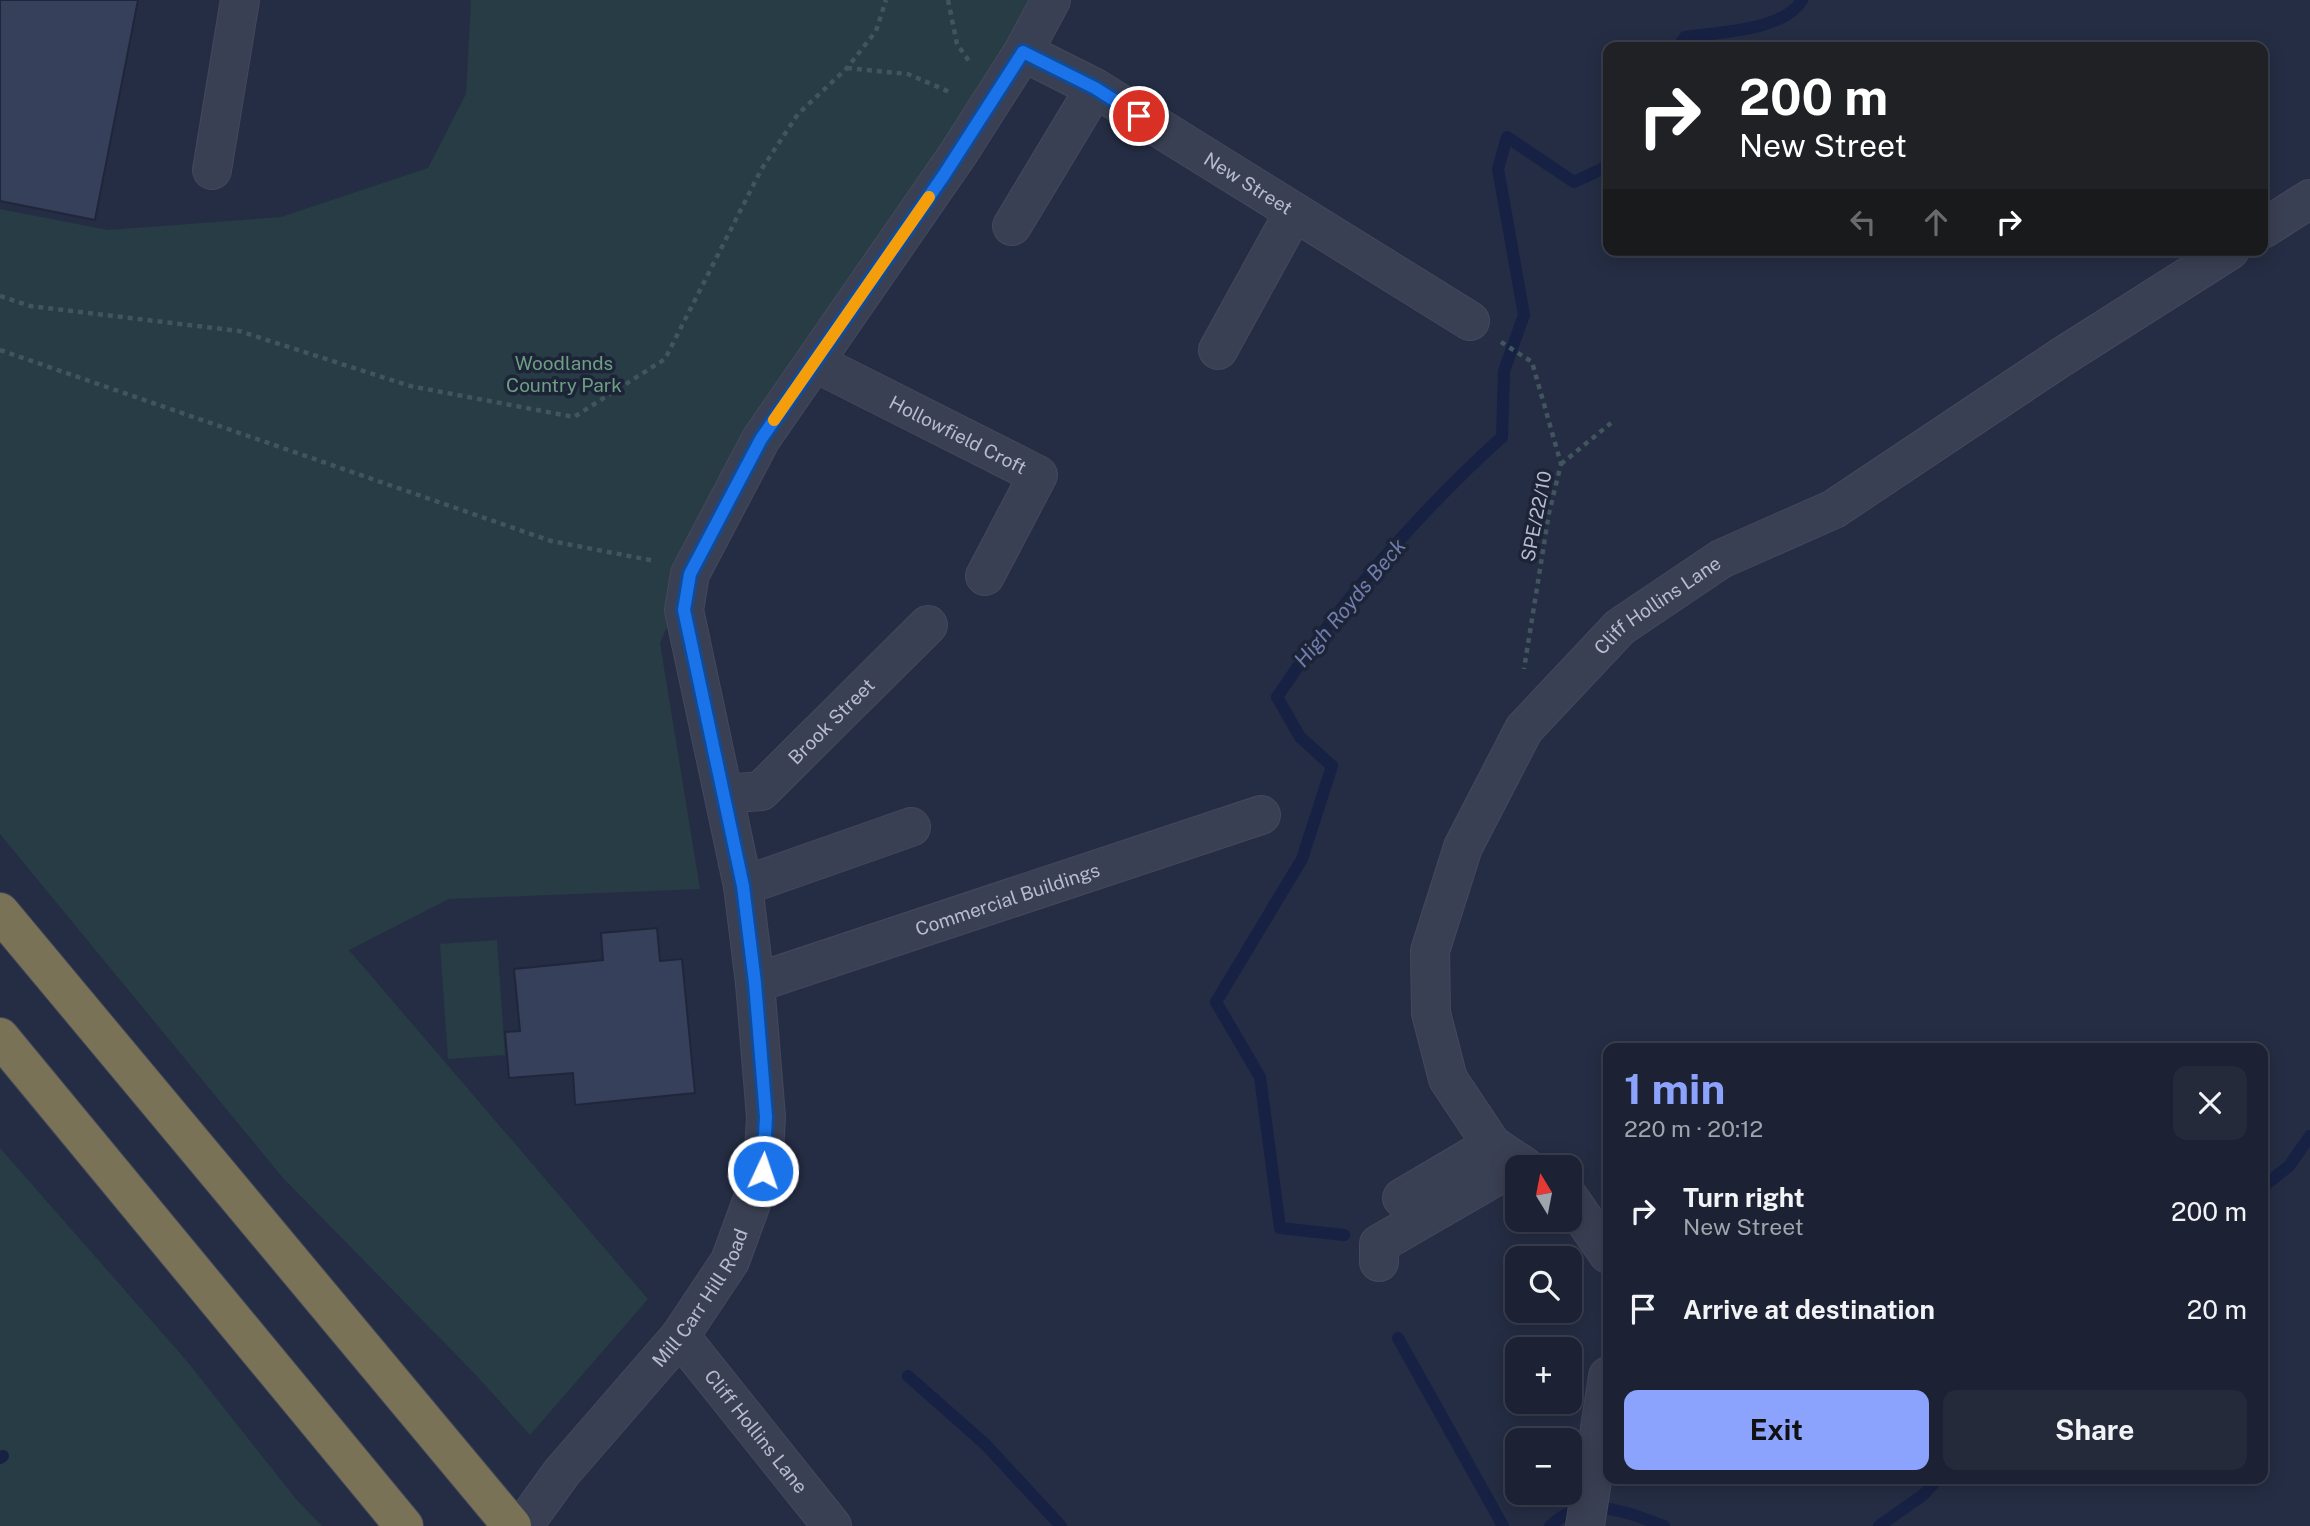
<!DOCTYPE html>
<html lang="en">
<head>
<meta charset="utf-8">
<style>
	body { margin:0; font-family:"Public Sans",sans-serif; background:#252a3b; color:#f1f3f6; height:100vh; display:flex; flex-direction:column; font-size:26px; white-space:nowrap }
	* { box-sizing:border-box; margin:0 }
	p { font-size:23px; color:#a0a4ac }
	.icon { flex:none; width:38px; height:38px; fill:none; stroke:currentColor; stroke-width:2; stroke-linecap:round; stroke-linejoin:round }
	.map { position:relative; flex:1; overflow:hidden }
	.drawer { position:absolute; left:1603px; top:1043px; width:665px; height:441px; display:flex; flex-direction:column; background:#1c2233; border-radius:14px; box-shadow:0 4px 18px #0003,0 0 0 2px #3a3f4e }
	.drawer>* { flex:none }
	.guide { position:absolute; left:1603px; top:42px; width:665px; height:214px; border-radius:14px; box-shadow:0 4px 18px #0003,0 0 0 2px #3a3f4e; background:#202124; color:#fff; overflow:hidden }
	.needle { width:46px; rotate:350deg }
	.buttons { position:absolute; left:1505px; top:1155px; display:grid; gap:14px }
	.buttons a { display:grid; place-items:center; width:77px; height:77px; border-radius:14px; background:#1c2233; box-shadow:0 4px 18px #0003,0 0 0 2px #3a3f4e; font-size:35px }
	.pin { position:absolute; display:grid; place-items:center; width:60px; height:60px; color:#fff; margin:-30px; border:4px solid #fff; border-radius:50%; box-shadow:0 2px 7px #0007 }
	.me { position:absolute; width:77px; margin:-38px; rotate:3deg; stroke-linejoin:round; filter:drop-shadow(0 0 5px #0008) }
	.turn { display:flex; align-items:center; gap:24px; height:147px; padding:0 21px; font-size:32px }
	.turn .icon { width:91px; height:91px; stroke-width:2.5 }
	.turn b { display:block; font-size:49px; line-height:60px }
	.lanes { display:flex; align-items:center; height:66px; padding:0 21px; background:#0003; justify-content:center; gap:35px; direction:ltr }
	.lanes .off { opacity:.35 }
	.round { display:grid; place-items:center; flex:none; width:74px; height:74px; border-radius:14px; background:#252a3b }
	.headline { display:flex; align-items:center; justify-content:space-between; height:119px; padding:0 21px }
	h1 { font-size:42px; font-weight:700; line-height:52px; color:#8ca3fd }
	.cta { display:flex; gap:14px; margin-top:auto; padding:14px 21px }
	.cta a { flex:1; height:80px; border-radius:14px; background:#8ca3fd; color:#111; font-size:28px; font-weight:700; line-height:80px; text-align:center }
	.cta a+a { background:#252a3b; color:#f1f3f6 }
	ul { padding:0; list-style:none }
	li { display:flex; align-items:center; gap:21px; height:98px; padding:0 21px }
	li div { flex:1 }
	li b { display:block; font-size:26px }
	li em { font-style:normal }
	.map>svg:first-child { display:block }
	.green { fill:#273c44 }
	.lines { fill:none; stroke-linecap:round; stroke-linejoin:round }
	.stream { stroke:#172143; stroke-width:12 }
	.building { fill:#37405a; stroke:#20263a; stroke-width:2 }
	.minor-casing { stroke:#44485c; stroke-width:40 }
	.highway-casing { stroke:#41475a; stroke-width:40 }
	.path { stroke:#41555c; stroke-width:4.5; stroke-dasharray:5 5; stroke-linecap:butt }
	.minor { stroke:#3a4053; stroke-width:38 }
	.highway { stroke:#797256; stroke-width:38 }
	.route-casing { stroke:#114b97; stroke-width:18 }
	.route { stroke:#1a73e8; stroke-width:12 }
	.slow { stroke:#f59e0b; stroke-width:12 }
	.labels { text-anchor:middle; stroke-width:7; stroke-linejoin:round; paint-order:stroke }
	.street-label { font-size:19px; fill:#b7bbcd; stroke:#1e2438 }
	.park-label { font-size:19px; fill:#6d9f82; stroke:#1e2438 }
	.water-label { font-size:21px; font-style:italic; fill:#6f7ead; stroke:#1e2438 }
</style>
</head>
<body>
<div class="map">
<svg width="2310" height="1526" viewBox="0 0 2310 1526">
	<rect width="100%" height="100%" fill="#252d44"/>
	<g class="green">
		<polygon points="471,0 1051,0 690,574 660,643 700,889 449,899 349,950 648,1299 530,1435 474,1373 283,1178 0,834 0,209 108,230 281,217 428,168 466,94"/>
		<polygon points="497,940 505,1055 448,1059 440,944"/>
		<polygon points="0,1148 186,1360 296,1499 322,1526 0,1526"/>
	</g>
	<g class="lines">
		<g class="stream">
			<path d="M1678 47 1685 37C1718 32 1784 31 1802 0"/>
			<polyline points="2263,1187 2289,1166 2310,1136"/>
			<path d="M1344 1235 1280 1228 1260 1077 1216 1002 1302 859 1332 766 1300 737 1277 697C1338 605 1420 511 1502 437L1504 371 1524 315 1498 169 1507 137 1574 182 1608 166"/>
			<polyline points="1398,1338 1503,1526"/>
			<polyline points="908,1376 985,1444 1061,1526"/>
			<polyline points="0,1458 3,1456"/>
			<path d="M1550 1526C1585 1493 1625 1512 1664 1526"/>
			<polyline points="1879,1526 1923,1495 1938,1479"/>
		</g>
	</g>
	<g class="building">
		<polygon points="0,0 138,0 95,220 0,201"/>
		<polygon points="657,928 660,961 682,959 695,1093 575,1105 573,1073 509,1078 505,1032 520,1031 514,969 603,960 601,933"/>
	</g>
	<g class="lines">
		<defs>
			<g id="minor">
				<path id="s1" d="M1023 52 1095 88 1470 321"/>
				<polyline points="212,170 240,0"/>
				<polyline points="1012,226 1095,88"/>
				<polyline points="2263,229 2310,199"/>
				<polyline points="1218,350 1294,212"/>
				<path id="s2" d="M816 363 1038 475 985 576"/>
				<path id="s3" d="M724 794 761 791 928 625"/>
				<polyline points="743,886 911,827"/>
				<path id="s4" d="M755 983 1261 815"/>
				<path id="s5" d="M1525 1167 1492 1145 1448 1079 1431 1013 1430 951 1463 847 1524 729 1620 627 1721 559 1834 509 2060 358 2230 250"/>
				<polyline points="1402,1198 1492,1145"/>
				<polyline points="1570,1199 1608,1254"/>
				<polyline points="1379,1262 1379,1244 1519,1163"/>
				<path id="s6" d="M680 1336 832 1526"/>
				<path id="s7" d="M523 1526 562 1472 680 1336 730 1261 763 1171 766 1117 755 983 743 886 684 610 690 574 761 439 958 154 1023 52 1051 0"/>
				<polyline points="1585,1526 1608,1376"/>
			</g>
			<g id="highway">
				<polyline points="0,912 512,1526"/>
				<polyline points="0,1037 404,1526"/>
			</g>
		</defs>
		<use href="#minor" class="minor-casing"/>
		<use href="#highway" class="highway-casing"/>
		<g class="path">
			<polyline points="948,0 957,44 969,61"/>
			<polyline points="847,68 908,74 952,93"/>
			<polyline points="0,296 30,306 239,331 410,386 574,417 665,359 761,170 798,114 847,68 876,31 886,0"/>
			<polyline points="1501,342 1532,362 1561,464 1549,513 1524,669"/>
			<polyline points="0,350 551,541 655,561"/>
			<polyline points="1561,464 1611,423"/>
		</g>
		<use href="#minor" class="minor"/>
		<use href="#highway" class="highway"/>
	</g>
	<g class="lines">
		<defs>
			<polyline id="route" points="763,1171 766,1117 755,983 743,886 684,610 690,574 761,439 944,175 1023,52 1095,88 1139,116"/>
		</defs>
		<use href="#route" class="route-casing"/>
		<use href="#route" class="route"/>
		<polyline class="slow" points="774,420 929,197"/>
	</g>
	<g class="labels">
		<g class="street-label">
			<text dy="7" stroke="none"><textPath href="#s1" startOffset="261">New Street</textPath></text>
			<text dy="7" stroke="none"><textPath href="#s2" startOffset="159">Hollowfield Croft</textPath></text>
			<text transform="translate(1536 516) rotate(-79)" y="7">SPE/22/10</text>
			<text dy="7" stroke="none"><textPath href="#s5" startOffset="674">Cliff Hollins Lane</textPath></text>
			<text dy="7" stroke="none"><textPath href="#s3" startOffset="136">Brook Street</textPath></text>
			<text dy="7" stroke="none"><textPath href="#s4" startOffset="266">Commercial Buildings</textPath></text>
			<text dy="7" stroke="none"><textPath href="#s7" startOffset="290">Mill Carr Hill Road</textPath></text>
			<text dy="7" stroke="none"><textPath href="#s6" startOffset="122">Cliff Hollins Lane</textPath></text>
		</g>
		<g class="park-label">
			<text x="564" y="370">Woodlands<tspan x="564" dy="22">Country Park</tspan></text>
		</g>
		<g class="water-label">
			<text transform="translate(1350 603) rotate(-50)" y="7">High Royds Beck</text>
		</g>
	</g>
</svg>
<div class="buttons">
<a><svg class="needle" viewBox="-14 -14 28 28"><path d="M0-13l5 13h-10z" fill="#e53935"/><path d="M0 13l5-13h-10z" fill="#a0a4ac"/></svg></a>
<a><svg class="icon" aria-label="search" viewBox="0 0 24 24"><circle cx="10" cy="10" r="6"/><path d="M15 15l6 6"/></svg></a>
<a>+</a>
<a>−</a>
</div>
<div class="pin" style="left:1139px;top:116px;background:#d93025"><svg class="icon" aria-label="arrive" viewBox="0 0 24 24"><path d="M6 21V4h12l-3 4 3 4H6"/></svg></div>
<svg class="me" style="left:763px;top:1171px" viewBox="-20 -20 40 40"><circle r="17" fill="#1a73e8" stroke="#fff" stroke-width="3"/><path d="M0-11L8 9 0 5-8 9z" fill="#fff"/></svg>
<div class="guide">
<div class="turn"><svg class="icon" aria-label="right" viewBox="0 0 24 24"><path d="M7 20v-9h11M14 6l5 5-5 5"/></svg><div><b>200 m</b>New Street</div></div>
<div class="lanes"><svg class="icon off" aria-label="left" viewBox="0 0 24 24"><path d="M17 20v-9H6M10 6l-5 5 5 5"/></svg><svg class="icon off" aria-label="ahead" viewBox="0 0 24 24"><path d="M12 20V5M6 11l6-6 6 6"/></svg><svg class="icon" aria-label="right" viewBox="0 0 24 24"><path d="M7 20v-9h11M14 6l5 5-5 5"/></svg></div>
</div>
<section class="drawer">
<div class="headline"><div><h1>1 min</h1><p>220 m · 20:12</p></div><a class="round"><svg class="icon" aria-label="close" viewBox="0 0 24 24"><path d="M6 6l12 12M18 6L6 18"/></svg></a></div>
<ul>
<li><svg class="icon" aria-label="right" viewBox="0 0 24 24"><path d="M7 20v-9h11M14 6l5 5-5 5"/></svg><div><b>Turn right</b><p>New Street</p></div><em>200 m</em></li>
<li><svg class="icon" aria-label="arrive" viewBox="0 0 24 24"><path d="M6 21V4h12l-3 4 3 4H6"/></svg><div><b>Arrive at destination</b></div><em>20 m</em></li>
</ul>
<div class="cta"><a>Exit</a><a>Share</a></div>
</section>
</div>
</body>
</html>
